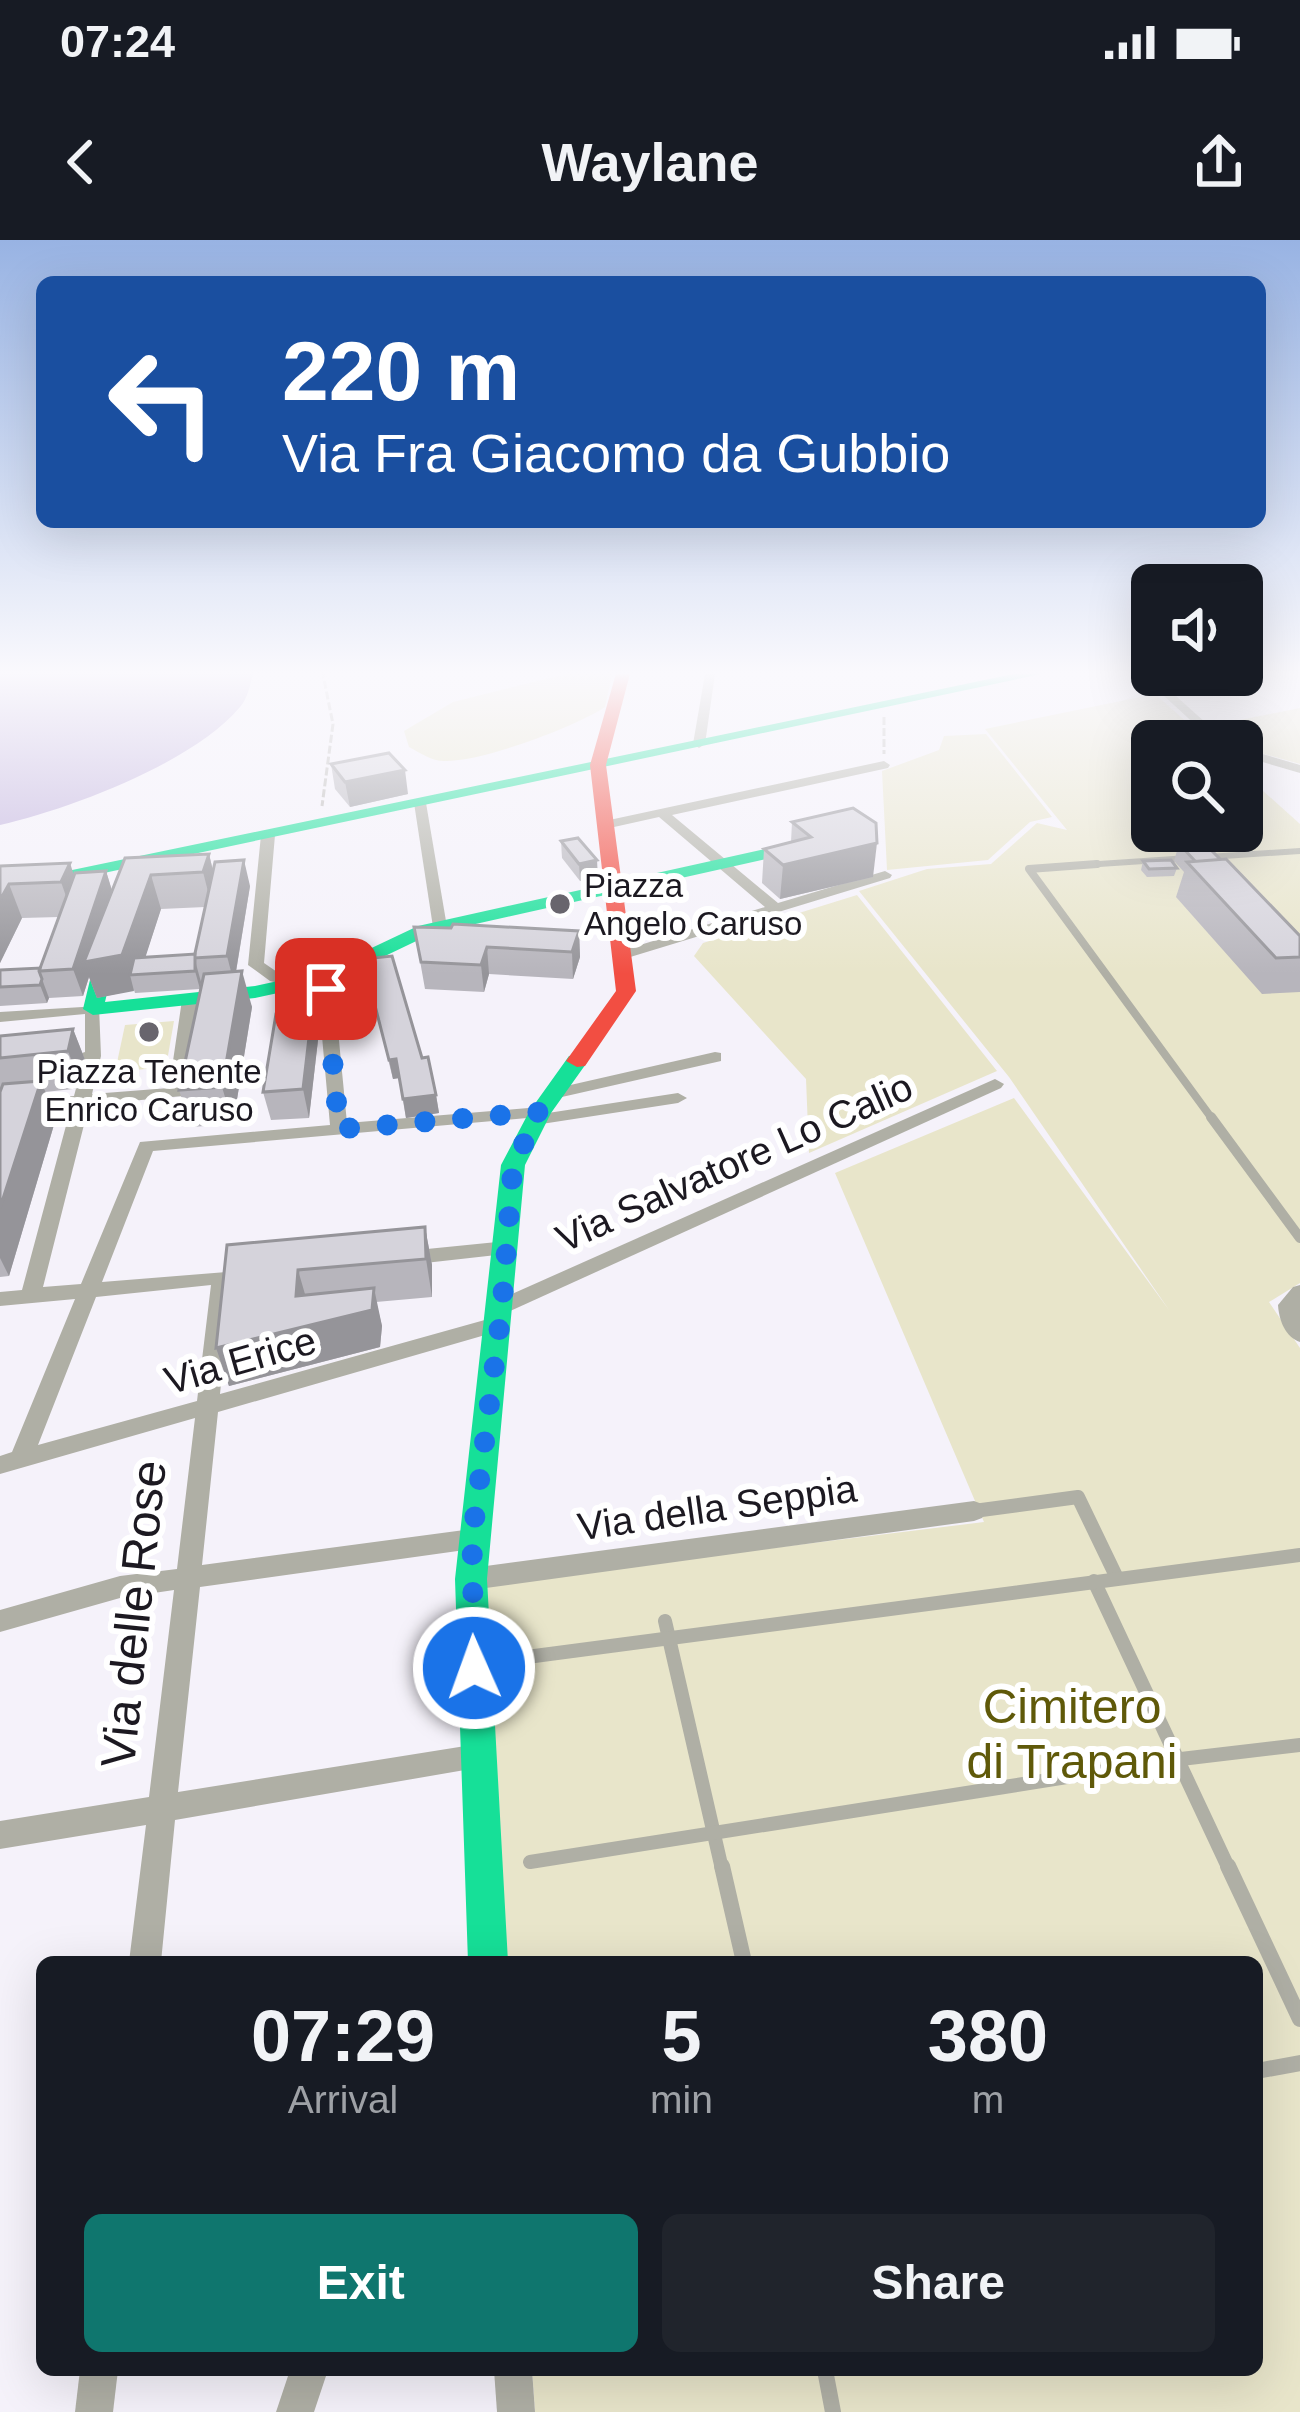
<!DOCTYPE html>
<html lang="en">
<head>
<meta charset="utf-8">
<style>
	body { margin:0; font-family:Arial,sans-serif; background:#20242c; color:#f1f3f6; height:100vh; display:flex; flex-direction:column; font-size:45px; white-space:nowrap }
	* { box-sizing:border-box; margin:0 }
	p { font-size:39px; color:#9ea1a6 }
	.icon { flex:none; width:66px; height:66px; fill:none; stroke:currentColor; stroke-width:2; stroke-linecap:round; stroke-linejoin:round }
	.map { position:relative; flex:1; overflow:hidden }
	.side { position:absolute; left:36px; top:1716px; width:1227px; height:420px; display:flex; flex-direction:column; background:#171b24; border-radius:18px; box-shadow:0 12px 48px #0002 }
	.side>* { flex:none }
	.top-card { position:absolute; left:36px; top:36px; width:1230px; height:252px; border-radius:18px; box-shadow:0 12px 48px #0002; background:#1a4fa0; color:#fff; overflow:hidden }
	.tools { position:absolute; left:1131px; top:324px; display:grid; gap:24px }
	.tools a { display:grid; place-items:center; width:132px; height:132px; border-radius:18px; background:#171b24; box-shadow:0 12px 48px #0002; font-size:60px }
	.pin { position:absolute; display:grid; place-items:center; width:102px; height:102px; color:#fff; margin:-51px; border-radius:24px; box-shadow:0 6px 18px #0006 }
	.me { position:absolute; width:132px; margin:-66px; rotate:358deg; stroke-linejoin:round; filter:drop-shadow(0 0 9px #0008) }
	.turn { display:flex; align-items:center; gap:42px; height:252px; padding:0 48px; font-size:54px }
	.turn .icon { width:156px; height:156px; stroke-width:2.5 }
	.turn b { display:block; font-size:84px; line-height:102px }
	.eta { display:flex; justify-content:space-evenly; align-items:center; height:204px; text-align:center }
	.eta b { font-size:72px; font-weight:800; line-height:84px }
	.button { display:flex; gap:24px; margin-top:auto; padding:24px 48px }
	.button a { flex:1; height:138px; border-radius:18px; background:#0f766e; color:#fff; font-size:48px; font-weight:800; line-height:138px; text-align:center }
	.button a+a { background:#20242c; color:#f1f3f6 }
	.status { display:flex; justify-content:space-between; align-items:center; height:84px; padding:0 60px; background:#171b24; direction:ltr }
	.status svg { height:33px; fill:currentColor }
	header { display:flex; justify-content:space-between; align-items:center; height:156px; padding:0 48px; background:#171b24; font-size:54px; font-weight:800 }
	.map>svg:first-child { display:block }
	.green { fill:#e8e5ca }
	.water { fill:#c0b1dc }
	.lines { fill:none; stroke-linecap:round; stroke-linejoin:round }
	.path { stroke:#b8b6b3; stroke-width:3; stroke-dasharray:8 3; stroke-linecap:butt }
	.lane-far4 { stroke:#afafa5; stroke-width:6 }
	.lane-far3 { stroke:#afafa5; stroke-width:8 }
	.lane-far2 { stroke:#afafa5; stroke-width:10 }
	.lane-far1 { stroke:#afafa5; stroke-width:14 }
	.lane { stroke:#afafa5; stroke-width:16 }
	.street { fill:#afafa5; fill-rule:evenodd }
	.fast { fill:#16e098; fill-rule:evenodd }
	.jam { fill:#f24e42; fill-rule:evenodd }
	.wall { fill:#b7b5bc; fill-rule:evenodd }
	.shaded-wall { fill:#959499 }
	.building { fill:#d5d3db; stroke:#959499; stroke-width:3 }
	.route { stroke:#1a73e8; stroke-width:21; stroke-dasharray:0 37.8 }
	.poi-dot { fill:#68656d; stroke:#fff; stroke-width:4.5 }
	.labels { text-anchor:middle; stroke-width:12; stroke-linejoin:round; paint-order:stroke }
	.far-poi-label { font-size:33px; fill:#1c1921; stroke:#fff; text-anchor:start }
	.street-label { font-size:39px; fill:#1c1921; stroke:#fff }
	.near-street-label { font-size:48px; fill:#1c1921; stroke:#fff }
	.near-park-label { font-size:48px; fill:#5f5909; stroke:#fff }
</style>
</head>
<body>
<div class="status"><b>07:24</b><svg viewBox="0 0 49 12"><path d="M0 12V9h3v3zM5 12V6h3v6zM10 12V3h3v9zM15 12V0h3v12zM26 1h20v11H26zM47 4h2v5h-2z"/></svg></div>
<header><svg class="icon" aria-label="back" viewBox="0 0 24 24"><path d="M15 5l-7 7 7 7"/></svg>Waylane<svg class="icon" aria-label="share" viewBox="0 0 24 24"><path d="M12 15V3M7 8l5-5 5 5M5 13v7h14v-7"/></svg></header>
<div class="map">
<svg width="1300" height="2172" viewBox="0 0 1300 2172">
	<rect width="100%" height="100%" fill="#f5f2fa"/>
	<g class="green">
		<path d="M582 430H608L612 435 605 467C573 488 481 522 444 521 432 521 420 513 409 507L404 491 453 462Z"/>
		<polygon points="1155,454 1208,501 1152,501 1152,591 1242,591 1242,532 1300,584 1300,1043 1269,1062 1300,1108 1300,2172 535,2172 532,2130 1257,2130 1257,1722 505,1722 481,1344 984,1282 835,933 1014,858 1169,1070 1009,837 859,651 927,629 991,624 1037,583 1067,590 985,489"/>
		<polygon points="1300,468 1300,524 1250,510 1215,485"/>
		<polygon points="986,494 1052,577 1030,582 988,620 887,630 882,531 939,510 944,496"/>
		<polygon points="857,655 997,831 809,913 806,839 694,716 703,703"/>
		<polygon points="174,781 166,827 115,832 125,785"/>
	</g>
	<path class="water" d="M0 430H259L253 433C250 445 248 458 240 467 193 523 70 569 0 585Z"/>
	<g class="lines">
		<g class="path">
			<polyline points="322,430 333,484 322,566"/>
			<polyline points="884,477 884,514"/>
		</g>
		<g class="lane-far4">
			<polyline points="1208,617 1300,611"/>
			<polyline points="1054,627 1189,618"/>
		</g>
		<polyline class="lane-far3" points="1097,624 1029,629 1213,880"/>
		<polyline class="lane-far2" points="1211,877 1300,998"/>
		<g class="lane-far1">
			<polyline points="974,1271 1078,1257 1117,1338"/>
			<polyline points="1094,1341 1229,1629"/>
			<polyline points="665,1381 722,1629"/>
			<polyline points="527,1417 1300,1315"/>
			<polyline points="530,1622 1181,1519 1300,1505"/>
		</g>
		<g class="lane">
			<polyline points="722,1626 744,1722"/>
			<polyline points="1228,1626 1300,1779"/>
			<polyline points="1257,1831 1300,1823"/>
			<polyline points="825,2130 833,2172"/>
		</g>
		<g class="street">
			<polygon points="1136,430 1147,430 1226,501 1213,501"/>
			<polygon points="710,431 715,434 705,504 699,508 693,504 705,434"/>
			<polygon points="1242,508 1300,525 1300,533 1242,516"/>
			<polygon points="884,521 890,525 888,528 672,575 778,663 885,631 892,635 890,638 627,718 617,718 617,712 765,667 659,577 605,589 598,585 600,582"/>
			<polygon points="420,559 426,563 447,687 440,691 433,687 414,563"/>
			<path d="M268 591 275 595 264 723 280 734 334 749 347 883 540 867 548 873 678 853 687 858 678 863 535 885 529 884 527 878 153 911 102 1042 239 1031 242 1036 239 1041 231 1043 220 1154 499 1076 509 1084 506 1089 218 1172 202 1325 472 1289 481 1292 484 1299 481 1306 472 1309 200 1347 178 1552 478 1504 488 1508 492 1517 488 1526 175 1580 161 1722H129L146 1585 0 1609V1581L149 1557 174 1350 120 1358 0 1392V1370L120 1336 177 1329 195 1178 0 1234V1216L12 1212 75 1059 0 1066V1052L22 1050 71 867 0 873V863L74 856 83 822 70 817 85 812V774L0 782V772L99 766 101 816 92 854 169 848 182 760 190 755 198 760 183 856 89 865 43 1047 81 1044 140 902 330 885 318 752 270 741 248 725 261 595ZM211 1045 197 1161 38 1205 96 1057Z"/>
			<polygon points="715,812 721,813 721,821 553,859 544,854 553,849"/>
			<polygon points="995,839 1004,844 1001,848 508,1072 501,1074 491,1067 494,1062"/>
			<polygon points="507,1001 517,1008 514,1013 407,1025 397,1018 407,1011"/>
			<path d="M1300 1045V1102C1285 1097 1279 1080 1278 1065L1293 1047Z"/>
			<polygon points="974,1261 982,1264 986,1271 982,1278 974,1281 471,1350 462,1347 458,1339 462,1331 471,1328"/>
			<polygon points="80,2130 118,2130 113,2172 75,2172"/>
			<polygon points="290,2130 328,2130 314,2172 276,2172"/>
			<polygon points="494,2130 532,2130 535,2172 497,2172"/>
		</g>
		<g class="fast">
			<polygon points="1033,430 1060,430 0,655 0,645"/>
			<polygon points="801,601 807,602 807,610 431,694 337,739 301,748 255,758 93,775 83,769 96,715 106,709 116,715 105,762 255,746 301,736 323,731 418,686"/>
			<polygon points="577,815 588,821 551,873 525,925 487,1339 508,1722 468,1722 455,1339 501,925 529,872 569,816"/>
		</g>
		<polygon class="jam" points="617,430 631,430 606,525 636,751 585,826 577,827 566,821 616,751 590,525"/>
	</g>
	<g class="wall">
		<polygon points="331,524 408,554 350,567 335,549"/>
		<polygon points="792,582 873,637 780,659 762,643 764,609 791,602"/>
		<polygon points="561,601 598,638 580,641 562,618"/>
		<polygon points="1179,604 1300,696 1300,752 1262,754 1176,657 1184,632 1174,621"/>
		<path d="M209 614 213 631 250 646 236 732 252 767 233 884 191 887 179 850 200 749 135 753 134 750 97 758 89 737 83 756 49 758 47 763 0 766V730L40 728 59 677 22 678 0 723V626L74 636 106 631 112 651 125 618ZM205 667 195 714 145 717 161 669Z"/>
		<polygon points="1143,621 1177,628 1174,636 1147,637 1141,630"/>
		<polygon points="414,687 579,691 580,717 573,739 489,734 484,752 425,749"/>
		<polygon points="363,719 422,818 436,855 439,873 406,878 399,838 393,839"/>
		<polygon points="312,772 318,800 309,878 271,880 263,852"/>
		<polygon points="73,789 87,825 82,848 45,852 56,878 9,1036 0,1037 0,796"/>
		<polygon points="425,987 432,1025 432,1057 376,1062 382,1086 380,1107 229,1146 216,1108 227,1005"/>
	</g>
	<g class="shaded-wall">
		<polygon points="405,530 408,554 350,567 345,542"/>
		<polygon points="877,603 873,637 780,659 783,625"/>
		<polygon points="209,614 217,648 212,667 203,632"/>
		<polygon points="244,620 250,646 234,743 227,716"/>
		<polygon points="597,620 598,638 580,641 579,624"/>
		<polygon points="70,623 81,657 73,676 61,642"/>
		<polygon points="106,631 114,657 151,635 161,669 140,734 130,735 134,751 97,758 89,737 83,756 73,729"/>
		<polygon points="9,644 22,678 0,723 0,660"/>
		<polygon points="579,691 580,717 573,739 572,712"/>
		<polygon points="487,707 489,734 484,752 481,725"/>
		<polygon points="196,724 201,742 200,749 195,731"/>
		<polygon points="242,731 252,767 233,884 222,847"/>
		<polygon points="42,739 49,758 47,763 40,745"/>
		<polygon points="312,772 318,800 309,878 303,849"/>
		<polygon points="73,789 87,825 82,848 68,811"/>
		<polygon points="396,819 399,838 393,839 389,820"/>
		<polygon points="41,841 56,878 9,1036 0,1018 0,968"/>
		<polygon points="436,855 439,873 406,878 403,859"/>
		<polygon points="425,987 432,1025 432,1057 426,1019"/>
		<polygon points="298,1030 309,1068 374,1048 382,1086 380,1107 229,1146 216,1108 296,1056"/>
	</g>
	<g class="building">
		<polygon points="389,513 405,530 345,542 331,524"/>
		<polygon points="853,568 876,583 877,603 783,625 764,609 811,597 792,582"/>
		<polygon points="578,598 597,620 579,624 561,601"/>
		<polygon points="1179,604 1208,607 1221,620 1196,622"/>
		<polygon points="209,614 203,632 151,635 122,715 84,722 125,618"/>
		<polygon points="1226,619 1300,696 1300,717 1276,718 1187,622"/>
		<polygon points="244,620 227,716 194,718 215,622"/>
		<polygon points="1171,620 1177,628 1149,629 1143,621"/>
		<polygon points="70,623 61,642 9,644 0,660 0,626"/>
		<polygon points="106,631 73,729 39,731 75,633"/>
		<polygon points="453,684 579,691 572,712 487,707 481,725 421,722 414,687 451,688"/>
		<polygon points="195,714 195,731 130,735 134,718"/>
		<polygon points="392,716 422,818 428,817 436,855 403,859 396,819 389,820 363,719"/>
		<polygon points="40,728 39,731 42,739 40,745 0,747 0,730"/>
		<polygon points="242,731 222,847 179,850 204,734"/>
		<polygon points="312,772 303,849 263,852 276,774"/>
		<polygon points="73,789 68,811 0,818 0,796"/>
		<polygon points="41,841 0,968 0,852 3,844"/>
		<polygon points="425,987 426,1019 298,1030 296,1056 374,1048 372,1070 216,1108 227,1005"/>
	</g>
	<linearGradient id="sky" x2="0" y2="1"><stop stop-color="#98b3e3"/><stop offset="0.59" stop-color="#faf9fd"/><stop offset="1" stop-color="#faf9fd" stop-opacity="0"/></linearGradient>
	<rect width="1300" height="734" fill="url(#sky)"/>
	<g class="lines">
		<polyline class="route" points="326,749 339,889 540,872 513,925 502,1067 472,1299 474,1428"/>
	</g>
	<g class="poi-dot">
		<circle cx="560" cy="664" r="12"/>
		<circle cx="149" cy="792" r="12"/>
	</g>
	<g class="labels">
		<g class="far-poi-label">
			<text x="584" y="657">Piazza<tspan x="584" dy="38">Angelo Caruso</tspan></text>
			<text x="149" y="843" text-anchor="middle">Piazza Tenente<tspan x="149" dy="38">Enrico Caruso</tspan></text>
		</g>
		<g class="street-label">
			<text transform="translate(734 922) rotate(-24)" y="14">Via Salvatore Lo Calio</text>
			<text transform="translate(240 1120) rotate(-16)" y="14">Via Erice</text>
			<text transform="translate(717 1267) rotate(-8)" y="14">Via della Seppia</text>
		</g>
		<g class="near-street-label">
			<text transform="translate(133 1374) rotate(-84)" y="17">Via delle Rose</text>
		</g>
		<g class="near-park-label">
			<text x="1072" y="1483">Cimitero<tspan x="1072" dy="55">di Trapani</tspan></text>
		</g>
	</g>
</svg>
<div class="tools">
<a><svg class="icon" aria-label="sound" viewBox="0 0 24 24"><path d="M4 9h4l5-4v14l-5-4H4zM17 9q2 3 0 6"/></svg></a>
<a><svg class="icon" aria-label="search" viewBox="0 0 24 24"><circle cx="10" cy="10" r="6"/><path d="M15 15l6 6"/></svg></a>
</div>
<div class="pin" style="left:326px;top:749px;background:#d93025"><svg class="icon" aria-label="arrive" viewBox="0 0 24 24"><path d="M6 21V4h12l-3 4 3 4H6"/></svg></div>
<svg class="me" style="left:474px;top:1428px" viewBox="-20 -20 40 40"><circle r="17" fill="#1a73e8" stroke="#fff" stroke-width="3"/><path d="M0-11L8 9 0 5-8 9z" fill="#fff"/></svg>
<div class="top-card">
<div class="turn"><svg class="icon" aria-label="left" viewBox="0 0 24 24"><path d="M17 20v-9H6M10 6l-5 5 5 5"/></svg><div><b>220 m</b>Via Fra Giacomo da Gubbio</div></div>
</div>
<section class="side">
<div class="eta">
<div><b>07:29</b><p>Arrival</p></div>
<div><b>5</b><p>min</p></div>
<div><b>380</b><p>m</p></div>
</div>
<div class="button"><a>Exit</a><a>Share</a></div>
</section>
</div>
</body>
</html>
